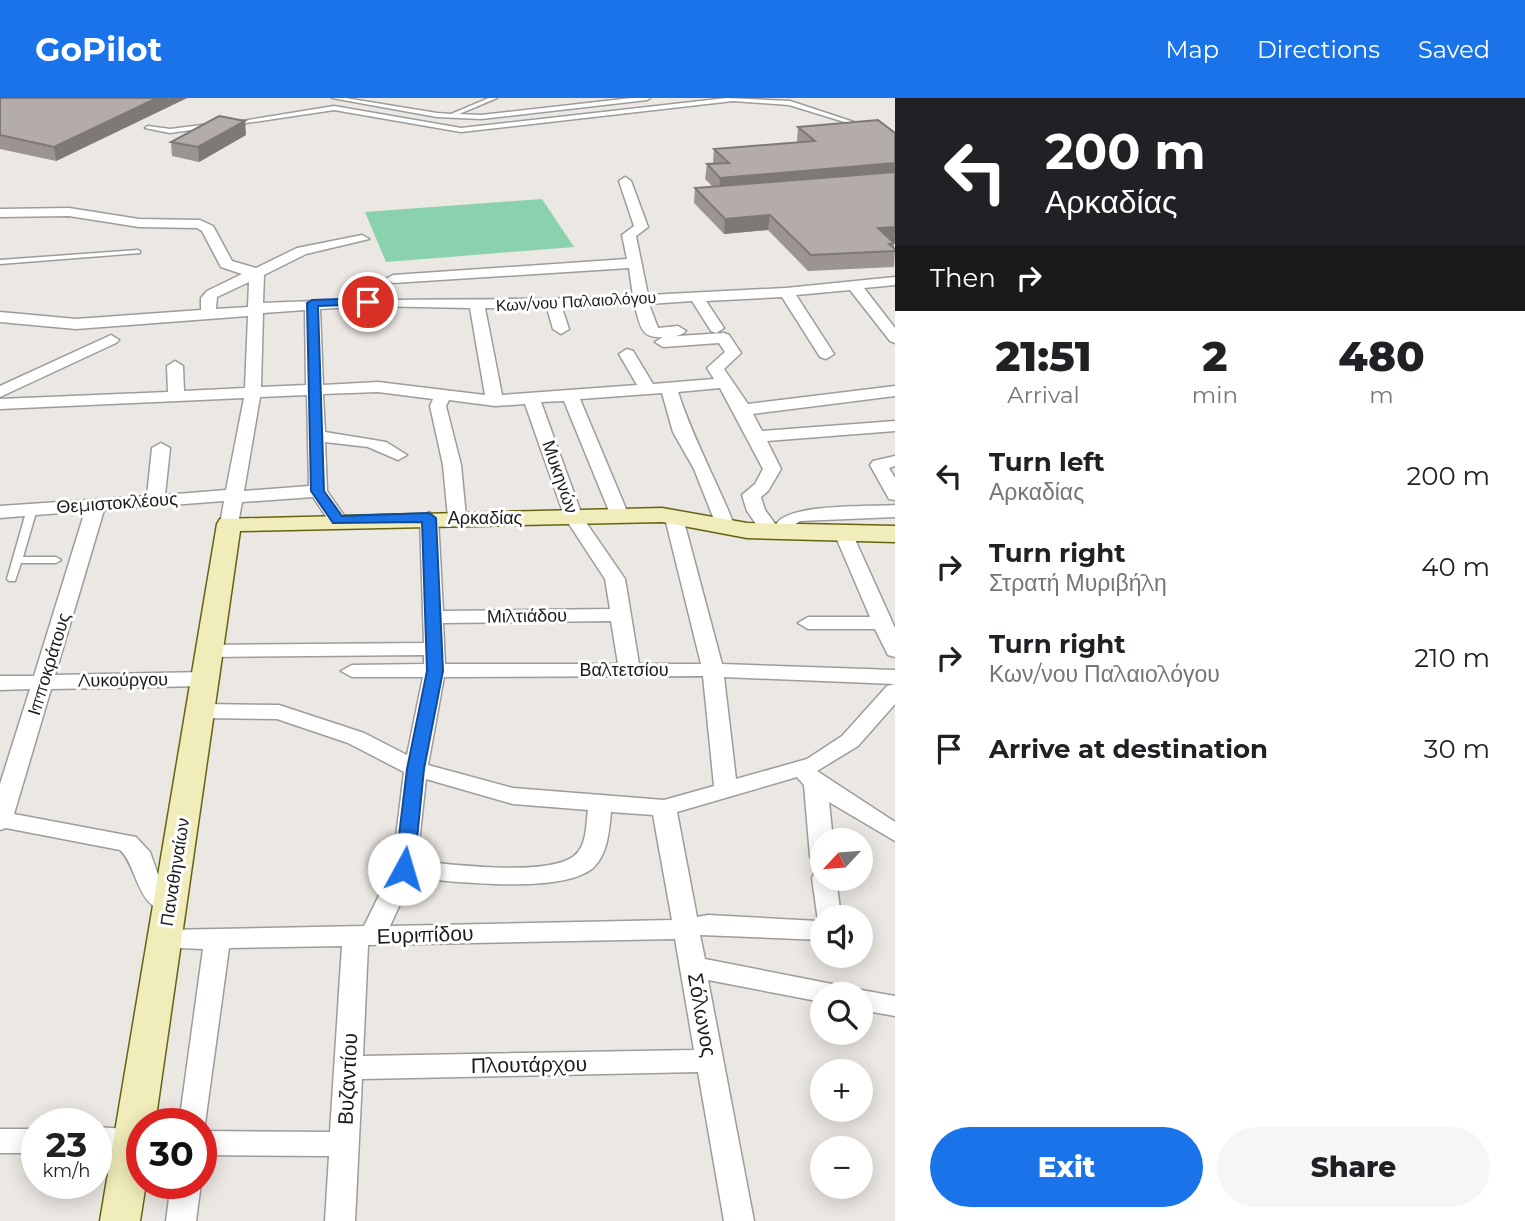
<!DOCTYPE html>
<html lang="en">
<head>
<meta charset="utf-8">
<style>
	body { margin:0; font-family:Montserrat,sans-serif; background:#f6f6f6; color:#202124; height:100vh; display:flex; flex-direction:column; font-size:26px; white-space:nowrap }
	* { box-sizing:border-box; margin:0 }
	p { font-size:23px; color:#757577 }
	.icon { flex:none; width:38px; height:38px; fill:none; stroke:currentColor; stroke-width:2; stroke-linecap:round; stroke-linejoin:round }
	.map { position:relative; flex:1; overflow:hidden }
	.drawer { display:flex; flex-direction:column; background:#fff; width:630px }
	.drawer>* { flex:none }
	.guide { background:#202124; color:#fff; overflow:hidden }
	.needle { width:46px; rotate:244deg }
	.controls { position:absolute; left:810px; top:730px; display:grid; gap:14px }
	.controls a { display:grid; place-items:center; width:63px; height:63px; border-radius:50%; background:#fff; box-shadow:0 4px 18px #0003; font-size:35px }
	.speed { position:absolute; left:21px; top:1010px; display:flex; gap:14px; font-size:35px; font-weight:700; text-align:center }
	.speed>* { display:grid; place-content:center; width:91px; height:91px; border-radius:50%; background:#fff; box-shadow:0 4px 18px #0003; line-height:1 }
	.speed small { font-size:18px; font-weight:400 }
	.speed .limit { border:10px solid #d22; background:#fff; color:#111 }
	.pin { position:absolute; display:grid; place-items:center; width:60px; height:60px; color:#fff; margin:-30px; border:4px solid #fff; border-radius:50%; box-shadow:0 2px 7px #0007 }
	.me { position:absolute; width:77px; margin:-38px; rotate:6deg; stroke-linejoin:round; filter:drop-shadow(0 0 5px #0008) }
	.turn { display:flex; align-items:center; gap:24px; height:147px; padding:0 35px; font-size:32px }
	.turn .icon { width:91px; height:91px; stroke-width:2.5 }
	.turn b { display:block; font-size:49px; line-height:60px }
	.then { display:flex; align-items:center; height:66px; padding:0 35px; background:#0003; gap:14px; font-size:26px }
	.eta { display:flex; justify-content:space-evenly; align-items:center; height:119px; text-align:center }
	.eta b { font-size:42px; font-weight:800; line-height:49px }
	.action { display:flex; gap:14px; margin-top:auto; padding:14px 35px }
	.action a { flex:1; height:80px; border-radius:42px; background:#1a73e8; color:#fff; font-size:28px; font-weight:800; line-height:80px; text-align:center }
	.action a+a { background:#f6f6f6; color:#202124 }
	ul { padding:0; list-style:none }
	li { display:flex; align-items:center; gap:21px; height:91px; padding:0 35px }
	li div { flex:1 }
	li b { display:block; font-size:26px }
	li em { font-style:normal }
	header { display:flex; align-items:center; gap:42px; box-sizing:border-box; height:98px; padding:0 35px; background:#1a73e8; color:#fff }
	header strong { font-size:33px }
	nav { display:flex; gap:38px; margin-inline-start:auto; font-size:24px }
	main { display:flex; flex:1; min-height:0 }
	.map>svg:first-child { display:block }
	.pitch { fill:#89d2ad }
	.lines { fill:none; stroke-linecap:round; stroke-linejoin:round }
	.lane-casing { stroke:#9c9c9c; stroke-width:3 }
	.street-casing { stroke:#9c9c9c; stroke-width:3 }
	.secondary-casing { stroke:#636311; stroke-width:3 }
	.lane { fill:#fff; fill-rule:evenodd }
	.street { fill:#fff; fill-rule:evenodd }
	.secondary { fill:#f1edbb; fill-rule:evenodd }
	.wall { fill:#9b9490 }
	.shaded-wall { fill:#7e7876 }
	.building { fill:#b4aca8; stroke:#7e7876; stroke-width:2 }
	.route { fill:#1a73e8; stroke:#114b97; stroke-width:2 }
	.labels { text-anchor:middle; stroke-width:6; stroke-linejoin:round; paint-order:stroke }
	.far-street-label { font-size:16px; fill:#1b1b1b; stroke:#fff }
	.street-label { font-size:18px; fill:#1b1b1b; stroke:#fff }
	.near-street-label { font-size:21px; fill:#1b1b1b; stroke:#fff }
</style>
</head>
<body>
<header>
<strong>GoPilot</strong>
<nav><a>Map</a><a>Directions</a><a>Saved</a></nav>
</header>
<main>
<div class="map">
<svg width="895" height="1123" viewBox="0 0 895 1123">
	<rect width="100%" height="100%" fill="#ebe7e2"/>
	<polygon class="pitch" points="542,101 574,149 386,164 365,114"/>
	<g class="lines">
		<defs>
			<g id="lane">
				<polygon points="332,0 345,0 437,15 451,16 489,0 497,0 459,16 481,17 632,0 650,0 647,2 481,21 437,19"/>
				<polygon points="727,0 790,3 869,29 864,30 789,7 733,3 461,34 334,12 233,27 230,25 334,8 461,30"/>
				<polygon points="210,26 213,28 212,29 170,35 145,30 148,28 170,31"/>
				<polygon points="138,152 140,153 140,155 0,166 0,162"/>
				<polygon points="32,408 37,411 23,459 56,459 61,462 56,465 21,465 15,483 9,483 7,481 27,411"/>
			</g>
			<g id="street">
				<path d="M625 79 631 83 648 129 636 138 648 197 786 190 895 179V187L864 190 895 230V245L890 243 850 192 796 197 834 256 826 261 820 259 782 199 706 203 724 230 716 235 711 233 692 203 649 206 658 230 678 228 686 233C680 239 673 238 664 239 639 241 641 227 634 206L562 210 569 231 561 236 553 231 547 210H485L502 297 637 287 619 256 627 251 633 253 653 286 714 281 707 270 725 254 719 245 663 249 655 244 663 239 724 235 729 237 741 255 724 271 748 306 895 288V298L753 316 762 333 895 323V333L767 343 781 371 768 393 761 399 765 412 776 427C786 405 870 409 895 407V419L800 423 794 427 792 437 763 436 747 413 742 397 755 386 763 371 720 290 678 294C693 341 717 383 735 429L726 435 717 429 694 371 673 334 662 295 580 301 629 418 620 424 611 418 564 303 541 304 583 420 625 481 639 566H701L665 420 674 414 683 420 722 566 895 572V586L724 579 736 681 807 661 842 638 887 588 895 586V606L858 648 817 673 895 724V743L829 704 833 742H822V766L813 764 810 758 804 687 797 679 677 714 697 819 708 817 818 823 812 780 815 774 822 772V780H836L841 819H822V842L700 837 705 861 832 886 841 889 845 896H822V904L708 882 754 1123H724L698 974 362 981 355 1123H325L329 1058 201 1057V1026H179L203 851 155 849 151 842 155 835 164 832 364 828 392 771 404 674 348 645 277 621 200 620 189 613 200 606 279 607 364 635 407 657 423 579H352L341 573 352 567 424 566V557L209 559 199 553 209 547 424 545 420 420 429 414 438 420 443 513 610 511 605 481 565 420 525 306 495 308 449 302 446 308 461 367 466 419 457 425 448 419 443 367 430 308 433 301 378 294 323 296 325 334 386 344 407 357 398 362 368 349 325 344 327 393 347 422 345 426H331L313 399 242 404 238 426 229 432 220 426 224 403 104 412 55 577 205 574 216 581 205 588 51 591 14 716 136 739 150 754 161 785 183 804 179 810C137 823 139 768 120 752L6 730 0 732V686L30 591 0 592V578H34L85 413 0 420V408L147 398 152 350 161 345 170 350 165 397 226 392 244 300 0 311V301L168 294 167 268 175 263 183 268 184 293 245 290 248 218 76 231 0 224V214L76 221 201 212V200L207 193 242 176 221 169 202 133 197 130 139 129 69 118 0 119V111L69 110 139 121 200 122 213 128 232 163 256 170 297 150 362 137 369 141 306 156 264 177 263 205C385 199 510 204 633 198L629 170 393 185 386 181 393 177 627 161 622 137 634 128 619 83ZM249 184 248 209 216 211 217 199ZM368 208 470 210 485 297 378 284 323 287 320 211ZM305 212 306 287 261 289 263 215ZM307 297 309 388 244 393 260 299ZM611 523 618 566H445L443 525ZM703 578 714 688 664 702 513 690 428 667 444 579ZM426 681 513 706 588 712C586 725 587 743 578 754 558 781 449 766 417 763ZM611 714 653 717 672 822 390 828 412 780C454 783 560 797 593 770 608 756 609 733 611 714ZM675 841 694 952 363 958 368 847ZM342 848 330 1034 204 1033 229 850Z"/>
				<polygon points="111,237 119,242 116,245 0,299 0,288"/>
				<polygon points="895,358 895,368 889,370 895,380 895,402 889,401 870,367 873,363"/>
				<polygon points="844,431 853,437 895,530 895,559 888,557 875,531 808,531 798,525 808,519 870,519 835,437"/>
				<polygon points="861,892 895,898 895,918 861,912 861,896 851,896"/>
				<polygon points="96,1029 142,1032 142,1050 96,1053"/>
				<rect x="0" y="1031" width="37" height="24"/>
				<polygon points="171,1085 201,1085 196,1123 166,1123"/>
			</g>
			<polygon id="secondary" points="662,410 747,425 895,428 895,444 747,440 662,424 240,433 155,1026 142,1026 142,1085 146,1085 140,1123 100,1123 217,426 220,421"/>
		</defs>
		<use href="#lane" class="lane-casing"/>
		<use href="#street" class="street-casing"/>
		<use href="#secondary" class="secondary-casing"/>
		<use href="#lane" class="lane"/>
		<use href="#street" class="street"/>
		<use href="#secondary" class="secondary"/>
	</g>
	<g class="wall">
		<polygon points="0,0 187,0 56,63 0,51"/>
		<polygon points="798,29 895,35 895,144 893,144 894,145 894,150 895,151 894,169 808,173 768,132 724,136 694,105 695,90 712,88 705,81 707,66 713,65 714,51 798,44 797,43"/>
		<polygon points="246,37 199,64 172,58 171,44"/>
	</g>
	<g class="shaded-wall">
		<polygon points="157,0 187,0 56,63 54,49"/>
		<polygon points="245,23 246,37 199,64 198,49"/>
		<polygon points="895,65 895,79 719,95 720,80"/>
		<polygon points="770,117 768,132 724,136 725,121"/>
		<polygon points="895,129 895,144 875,146 878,130"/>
	</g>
	<g class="building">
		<polygon points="0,0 157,0 54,49 0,37"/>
		<polygon points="219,18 245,23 198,49 171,44"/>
		<polygon points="878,22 895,35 895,65 720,80 707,66 729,65 714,51 815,43 798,29"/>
		<polygon points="895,74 895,129 878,130 894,145 889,146 895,151 895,153 811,157 770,117 725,121 695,90"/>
	</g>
	<polygon class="route" points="368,200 372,201 372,206 318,208 324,393 342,418 429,415 436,420 443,573 424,671 414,771 404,777 395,771 407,671 427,573 422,424 333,425 311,393 307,205 312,202"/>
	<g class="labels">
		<g class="far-street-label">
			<text transform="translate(576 203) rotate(-3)" y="6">Κων/νου Παλαιολόγου</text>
		</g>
		<g class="street-label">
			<text transform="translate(560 379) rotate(71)" y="6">Μυκηνών</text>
			<text transform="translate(117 405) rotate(-4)" y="6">Θεμιστοκλέους</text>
			<text x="485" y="426">Αρκαδίας</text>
			<text transform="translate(527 518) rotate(-1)" y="6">Μιλτιάδου</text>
			<text transform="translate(49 566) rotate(-73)" y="6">Ιπποκράτους</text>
			<text x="624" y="578">Βαλτετσίου</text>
			<text transform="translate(123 582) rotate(-1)" y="6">Λυκούργου</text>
			<text transform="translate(175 774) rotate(-81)" y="6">Παναθηναίων</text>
		</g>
		<g class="near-street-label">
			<text transform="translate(425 837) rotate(-2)" y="7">Ευριπίδου</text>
			<text transform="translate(702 917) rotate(80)" y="7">Σόλωνος</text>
			<text transform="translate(529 967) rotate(-1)" y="7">Πλουτάρχου</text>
			<text transform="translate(348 981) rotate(-87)" y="7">Βυζαντίου</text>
		</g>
	</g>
</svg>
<div class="controls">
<a><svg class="needle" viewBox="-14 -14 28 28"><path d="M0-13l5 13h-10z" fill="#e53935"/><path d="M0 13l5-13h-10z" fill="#757577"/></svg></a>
<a><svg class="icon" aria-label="sound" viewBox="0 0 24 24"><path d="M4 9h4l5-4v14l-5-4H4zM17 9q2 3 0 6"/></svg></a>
<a><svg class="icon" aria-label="search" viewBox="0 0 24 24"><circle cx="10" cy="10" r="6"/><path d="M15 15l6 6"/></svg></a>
<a>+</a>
<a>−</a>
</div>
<div class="speed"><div>23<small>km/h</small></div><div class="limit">30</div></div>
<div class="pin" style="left:368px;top:204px;background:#d93025"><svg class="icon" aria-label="arrive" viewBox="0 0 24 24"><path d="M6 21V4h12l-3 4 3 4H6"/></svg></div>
<svg class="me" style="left:404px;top:771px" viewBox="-20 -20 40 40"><circle r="19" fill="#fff"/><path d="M0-13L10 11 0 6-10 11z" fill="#1a73e8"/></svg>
</div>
<section class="drawer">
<div class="guide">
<div class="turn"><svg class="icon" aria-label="left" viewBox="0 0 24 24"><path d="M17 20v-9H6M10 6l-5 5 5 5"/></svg><div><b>200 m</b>Αρκαδίας</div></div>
<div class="then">Then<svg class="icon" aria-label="right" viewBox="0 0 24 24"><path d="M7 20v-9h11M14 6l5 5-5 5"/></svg></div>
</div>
<div class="eta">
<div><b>21:51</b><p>Arrival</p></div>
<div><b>2</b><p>min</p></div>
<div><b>480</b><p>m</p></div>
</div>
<ul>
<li><svg class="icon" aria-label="left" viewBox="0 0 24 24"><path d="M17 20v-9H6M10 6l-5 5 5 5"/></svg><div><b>Turn left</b><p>Αρκαδίας</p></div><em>200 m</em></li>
<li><svg class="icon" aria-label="right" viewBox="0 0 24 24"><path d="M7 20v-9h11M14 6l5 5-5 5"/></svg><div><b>Turn right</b><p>Στρατή Μυριβήλη</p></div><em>40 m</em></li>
<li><svg class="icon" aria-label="right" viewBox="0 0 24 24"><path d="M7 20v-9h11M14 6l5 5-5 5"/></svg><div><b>Turn right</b><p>Κων/νου Παλαιολόγου</p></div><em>210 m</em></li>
<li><svg class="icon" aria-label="arrive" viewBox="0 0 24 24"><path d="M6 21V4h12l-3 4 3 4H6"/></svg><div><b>Arrive at destination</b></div><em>30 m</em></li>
</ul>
<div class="action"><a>Exit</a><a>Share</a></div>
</section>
</main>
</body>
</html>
